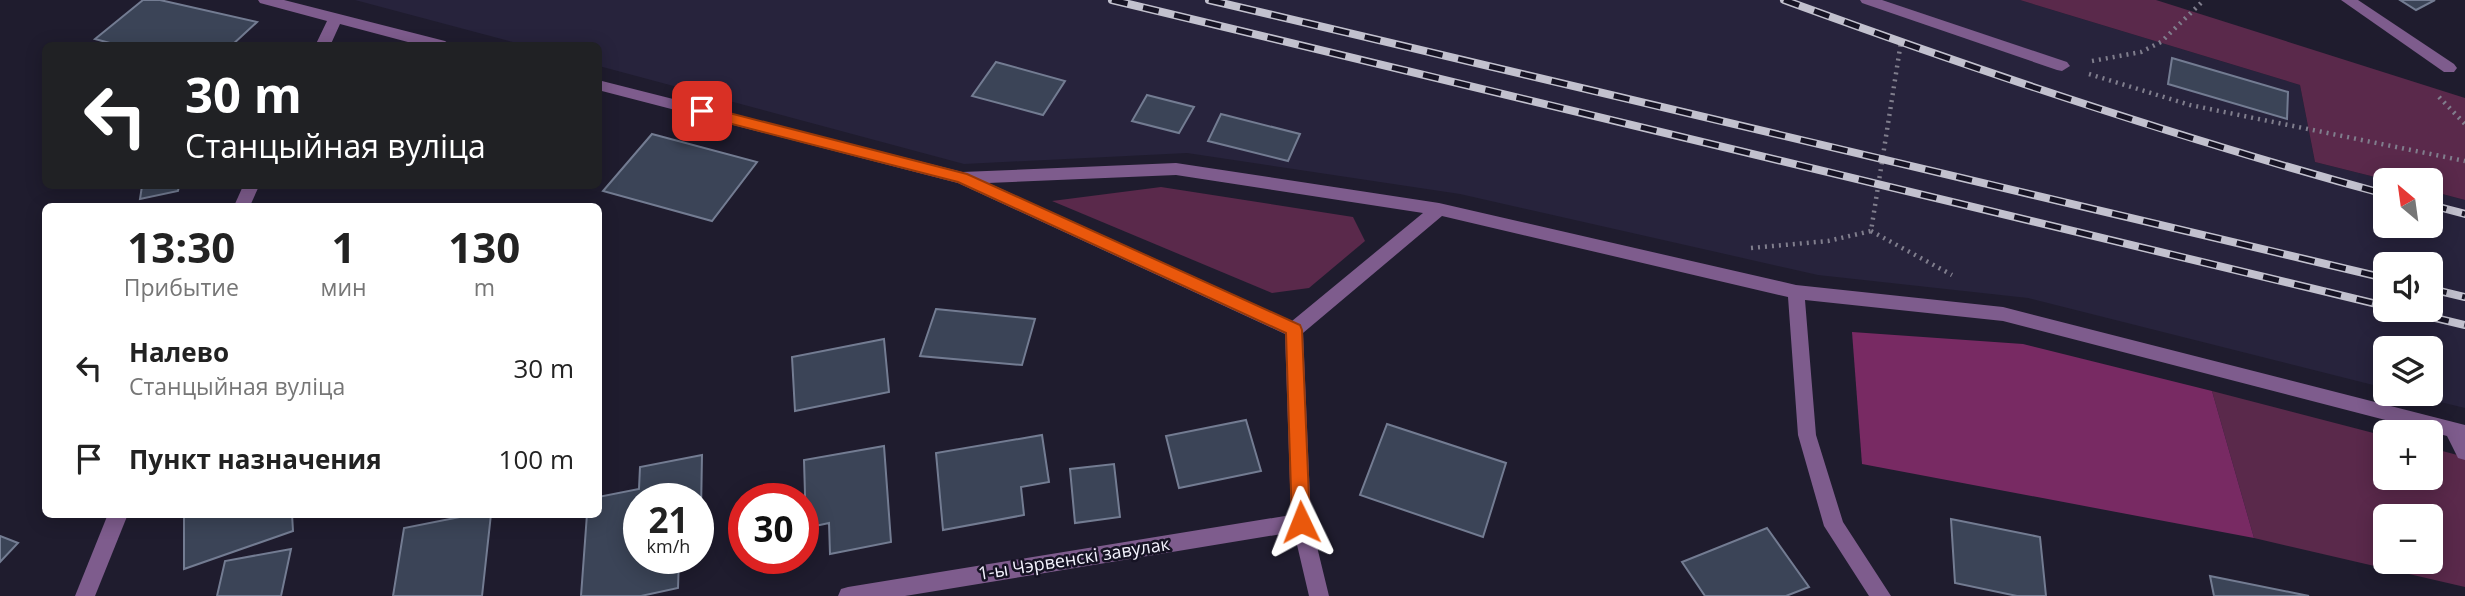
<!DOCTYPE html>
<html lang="ru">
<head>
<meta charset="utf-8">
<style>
	body { margin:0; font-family:"Open Sans",sans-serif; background:#f6f6f6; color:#222; height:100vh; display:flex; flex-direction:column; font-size:26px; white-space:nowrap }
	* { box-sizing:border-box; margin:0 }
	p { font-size:23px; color:#767676 }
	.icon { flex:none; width:38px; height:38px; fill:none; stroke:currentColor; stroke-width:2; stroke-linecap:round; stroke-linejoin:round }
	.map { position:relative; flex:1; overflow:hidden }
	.details { position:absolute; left:42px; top:203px; width:560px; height:315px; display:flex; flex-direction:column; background:#fff; border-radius:10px; box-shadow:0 4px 18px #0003 }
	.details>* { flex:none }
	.guide { position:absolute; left:42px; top:42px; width:560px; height:147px; border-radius:10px; box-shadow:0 4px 18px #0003; background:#202124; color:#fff; overflow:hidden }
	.needle { width:46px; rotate:331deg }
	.fabs { position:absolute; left:2373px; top:168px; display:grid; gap:14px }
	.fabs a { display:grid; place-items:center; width:70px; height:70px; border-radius:10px; background:#fff; box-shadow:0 4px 18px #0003; font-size:35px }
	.speed { position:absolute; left:623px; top:483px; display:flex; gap:14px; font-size:35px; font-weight:700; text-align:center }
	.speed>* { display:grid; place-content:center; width:91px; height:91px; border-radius:50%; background:#fff; box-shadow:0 4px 18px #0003; line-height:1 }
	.speed small { font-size:18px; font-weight:400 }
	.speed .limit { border:10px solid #d22; background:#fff; color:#111 }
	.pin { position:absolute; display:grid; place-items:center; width:60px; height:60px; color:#fff; margin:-30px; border-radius:14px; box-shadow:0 4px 10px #0006 }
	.me { position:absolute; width:77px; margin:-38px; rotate:358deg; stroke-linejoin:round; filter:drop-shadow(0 0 5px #0008) }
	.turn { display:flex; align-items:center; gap:24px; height:147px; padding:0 28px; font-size:32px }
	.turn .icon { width:91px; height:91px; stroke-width:2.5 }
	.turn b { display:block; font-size:49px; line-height:60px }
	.eta { display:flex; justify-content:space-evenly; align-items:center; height:119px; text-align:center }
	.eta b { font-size:42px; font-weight:700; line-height:49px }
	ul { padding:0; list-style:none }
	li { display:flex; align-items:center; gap:21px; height:91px; padding:0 28px }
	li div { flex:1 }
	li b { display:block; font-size:26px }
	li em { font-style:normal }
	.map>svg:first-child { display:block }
	.built { fill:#27233c; fill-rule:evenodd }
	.green { fill:#5a294b; fill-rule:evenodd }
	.forest { fill:#782a63 }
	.building { fill:#3b4457; stroke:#737c92; stroke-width:2 }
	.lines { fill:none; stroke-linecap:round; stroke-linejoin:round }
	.path { stroke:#807e8d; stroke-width:4.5; stroke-dasharray:2 5; stroke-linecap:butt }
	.minor { fill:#7e5c8d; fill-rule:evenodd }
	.rail-casing { stroke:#c2c1ce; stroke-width:8 }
	.rail { stroke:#161324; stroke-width:5; stroke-dasharray:16; stroke-linecap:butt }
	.route { fill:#ea580c; stroke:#983908; stroke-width:2 }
	.labels { text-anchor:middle; stroke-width:5; stroke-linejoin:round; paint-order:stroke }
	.street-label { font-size:18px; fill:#f4f3fe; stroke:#161324 }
</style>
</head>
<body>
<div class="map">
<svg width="2465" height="596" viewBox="0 0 2465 596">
	<rect width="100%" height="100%" fill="#1f1c2e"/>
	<path class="built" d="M355 0H2020L2300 85 2315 162 2387 180 2385 226H2431V191L2465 200V408L2407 394H2431V348H2385V388L2028 298 1818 275 1460 194 1187 153 964 164 599 66 598 46 524 45ZM2385 264H2431V310H2385Z"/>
	<g class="green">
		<polygon points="2020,0 2156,0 2465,98 2465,200 2431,191 2431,180 2387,180 2315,162 2300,85"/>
		<polygon points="1161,187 1353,217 1365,241 1309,288 1272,293 1052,201"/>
		<path d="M2212 391 2385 436V478H2431V448L2465 457V587L2254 538ZM2385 516H2431V562H2385Z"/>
	</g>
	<polygon class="forest" points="1852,332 2023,344 2212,391 2254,538 1862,464"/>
	<g class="building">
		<polygon points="143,0 160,0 257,22 231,46 121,46 95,39"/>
		<polygon points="2400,0 2435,0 2416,10"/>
		<polygon points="2172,58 2288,92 2287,119 2168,84"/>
		<polygon points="996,62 1065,81 1043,115 972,96"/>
		<polygon points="1147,95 1194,107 1179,133 1132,121"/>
		<polygon points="1221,114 1300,134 1288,161 1208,141"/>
		<polygon points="652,134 757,162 712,221 603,191"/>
		<polygon points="142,186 179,186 178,191 140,199"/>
		<polygon points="936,309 1035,319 1022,365 920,356"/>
		<polygon points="884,339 889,392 795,411 792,357"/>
		<polygon points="1246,420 1261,471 1179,488 1166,436"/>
		<polygon points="1387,424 1506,463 1483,537 1360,495"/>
		<polygon points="1042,435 1049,482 1021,487 1024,515 943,530 936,453"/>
		<polygon points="884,446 891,542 830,554 829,523 806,528 804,460"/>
		<polygon points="702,455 701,513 698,514 698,499 639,499 639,558 679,558 678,588 641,596 581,596 587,514 598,514 598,497 639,489 640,467"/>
		<polygon points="1114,464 1120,517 1075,523 1070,469"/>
		<polygon points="184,514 292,514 293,531 184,569"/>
		<polygon points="475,514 491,514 482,596 393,596 404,528"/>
		<polygon points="1951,519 2040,537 2046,596 2017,596 1955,583"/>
		<polygon points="1767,528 1809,587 1786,596 1705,596 1682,562"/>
		<polygon points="0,536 18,543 0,562"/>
		<polygon points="291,549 281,596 217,596 225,561"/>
		<polygon points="2210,576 2309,596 2214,596"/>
	</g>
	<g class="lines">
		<g class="path">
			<polyline points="2092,61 2141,52 2161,42 2204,0"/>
			<polyline points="2089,74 2190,105 2465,161"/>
			<polyline points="2439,97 2465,124"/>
			<polyline points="1871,231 1952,275"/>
			<polyline points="1751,248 1828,241 1871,231 1901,42"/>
		</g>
		<g class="minor">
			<polygon points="258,0 284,0 445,41 452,46 423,46 340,24 330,46 315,46 327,21 260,3"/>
			<polygon points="1860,0 1882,0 2067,62 2070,66 2062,71 2057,70 1862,3"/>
			<polygon points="2341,0 2358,0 2454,64 2457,68 2454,72 2444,72"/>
			<path d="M598 80 962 172 1176 163 1439 203 1796 285 2003 307 2465 425V460L2458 458 2447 436 2003 321 1805 300 1816 435 1843 522 1891 596H1869L1824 526 1798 435 1788 297 1442 216 1303 333 1311 522 1329 596H1309L1294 532 905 596H838L841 589 848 587 1291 515 1285 334 958 183 598 90ZM1176 175 1423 213 1292 321 988 183Z"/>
			<polygon points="243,186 259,186 250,206 234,206"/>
			<polygon points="108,514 128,514 95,596 75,596"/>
		</g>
		<defs>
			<g id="rail">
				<polyline points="1112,0 2385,306"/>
				<polyline points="1209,0 2385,278"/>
				<path d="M1784 0C1982 72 2181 139 2385 194"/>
				<polyline points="2431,205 2465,214"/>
				<polyline points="2431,289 2465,297"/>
				<polyline points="2402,310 2465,325"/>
			</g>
		</defs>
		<use href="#rail" class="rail-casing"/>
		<use href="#rail" class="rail"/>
	</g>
	<polygon class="route" points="702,106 967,174 1300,325 1302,330 1310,522 1307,528 1301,530 1294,528 1292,522 1286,333 958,182 697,115 695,111"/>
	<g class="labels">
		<g class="street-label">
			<text transform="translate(1074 559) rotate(-9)" y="6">1-ы Чэрвенскі завулак</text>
		</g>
	</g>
</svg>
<div class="fabs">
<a><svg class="needle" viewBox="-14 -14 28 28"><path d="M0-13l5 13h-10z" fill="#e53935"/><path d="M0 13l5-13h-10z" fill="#767676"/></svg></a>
<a><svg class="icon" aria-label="sound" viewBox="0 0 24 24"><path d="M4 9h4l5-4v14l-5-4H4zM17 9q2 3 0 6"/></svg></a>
<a><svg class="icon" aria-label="layers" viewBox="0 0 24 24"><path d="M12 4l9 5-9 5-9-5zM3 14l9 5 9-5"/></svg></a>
<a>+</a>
<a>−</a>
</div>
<div class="speed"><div>21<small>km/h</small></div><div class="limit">30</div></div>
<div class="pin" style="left:702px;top:111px;background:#d93025"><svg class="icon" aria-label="arrive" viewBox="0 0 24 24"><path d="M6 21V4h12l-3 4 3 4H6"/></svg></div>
<svg class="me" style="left:1301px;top:522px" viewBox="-20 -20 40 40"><path d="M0-17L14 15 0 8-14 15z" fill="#ea580c" stroke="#fff" stroke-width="4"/></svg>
<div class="guide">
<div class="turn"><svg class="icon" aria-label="left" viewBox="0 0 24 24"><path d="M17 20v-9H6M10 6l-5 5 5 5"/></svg><div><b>30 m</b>Станцыйная вуліца</div></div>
</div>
<section class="details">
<div class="eta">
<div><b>13:30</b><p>Прибытие</p></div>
<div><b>1</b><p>мин</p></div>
<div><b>130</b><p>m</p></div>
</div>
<ul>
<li><svg class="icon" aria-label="left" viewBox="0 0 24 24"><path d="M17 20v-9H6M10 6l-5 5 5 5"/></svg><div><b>Налево</b><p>Станцыйная вуліца</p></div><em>30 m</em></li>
<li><svg class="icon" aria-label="arrive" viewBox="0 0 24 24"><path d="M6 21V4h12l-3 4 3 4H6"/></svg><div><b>Пункт назначения</b></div><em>100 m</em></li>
</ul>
</section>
</div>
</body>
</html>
